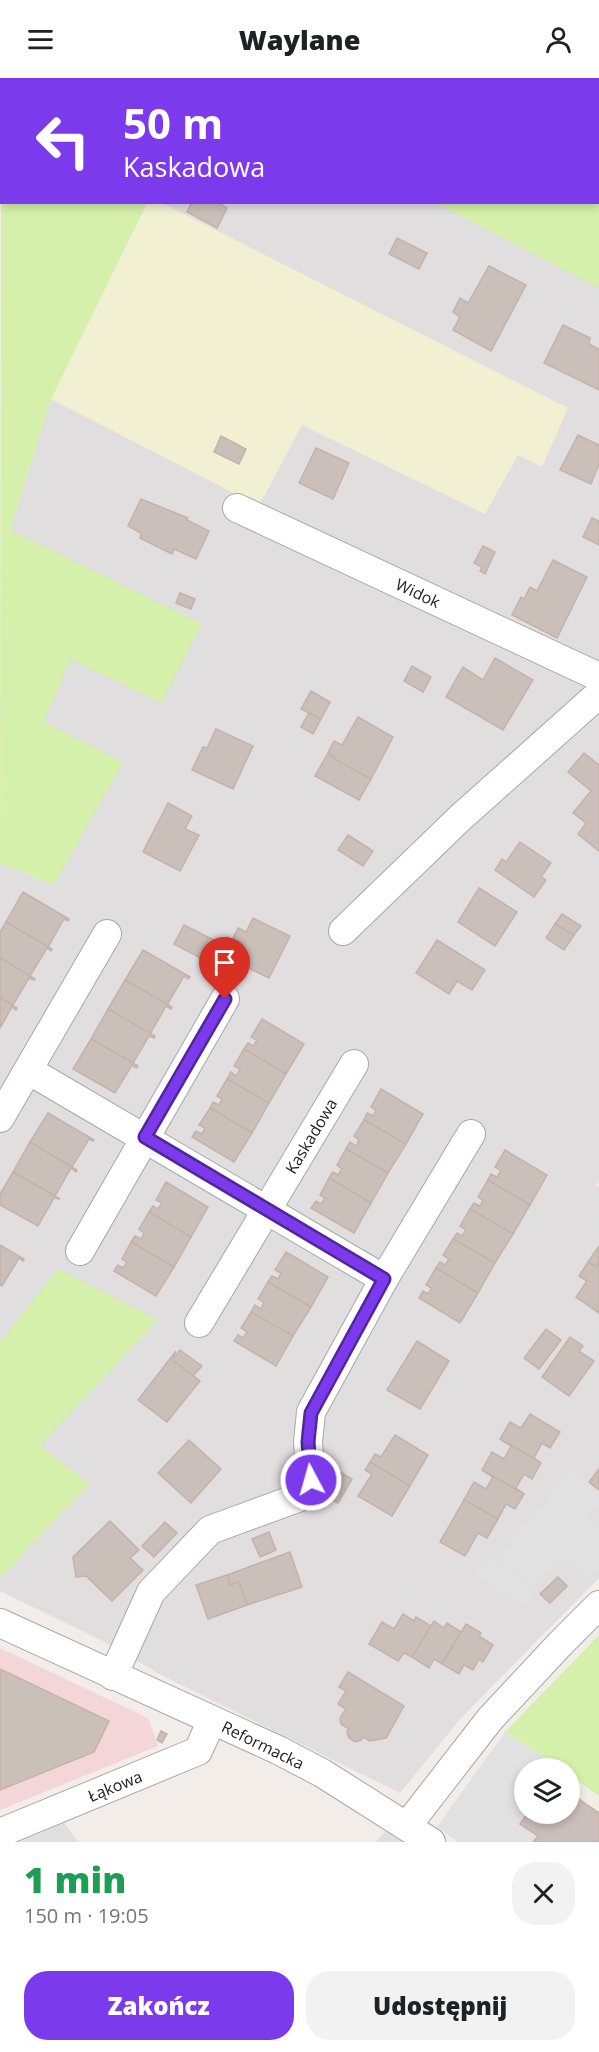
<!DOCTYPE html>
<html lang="pl">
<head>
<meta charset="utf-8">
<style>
	body { margin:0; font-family:"Open Sans",sans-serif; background:#f2f2f2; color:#202124; height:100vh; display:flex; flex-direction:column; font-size:22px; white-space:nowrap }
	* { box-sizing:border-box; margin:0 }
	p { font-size:20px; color:#757577 }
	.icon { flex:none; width:33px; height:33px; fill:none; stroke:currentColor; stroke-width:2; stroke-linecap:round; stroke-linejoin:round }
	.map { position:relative; height:1764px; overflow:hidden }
	.sheet { display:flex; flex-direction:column; background:#fff; flex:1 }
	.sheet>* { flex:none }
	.top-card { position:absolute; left:0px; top:0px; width:600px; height:126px; box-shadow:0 3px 9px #0003; background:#7c3aed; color:#fff; overflow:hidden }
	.buttons { position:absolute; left:514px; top:1680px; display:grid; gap:12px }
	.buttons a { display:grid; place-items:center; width:66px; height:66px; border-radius:50%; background:#fff; box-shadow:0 3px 9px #0003; font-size:30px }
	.pin { position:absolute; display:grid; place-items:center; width:51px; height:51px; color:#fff; margin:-62px -26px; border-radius:50% 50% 50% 0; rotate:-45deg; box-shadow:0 0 6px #0007 }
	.pin .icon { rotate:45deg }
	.me { position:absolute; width:66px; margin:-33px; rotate:354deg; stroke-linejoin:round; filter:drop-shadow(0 0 4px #0008) }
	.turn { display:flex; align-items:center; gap:21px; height:126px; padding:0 24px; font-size:27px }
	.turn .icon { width:78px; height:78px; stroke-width:2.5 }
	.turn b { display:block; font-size:42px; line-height:51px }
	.round { display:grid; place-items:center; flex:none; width:63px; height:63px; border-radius:24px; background:#f2f2f2 }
	.overview { display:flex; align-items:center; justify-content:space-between; height:102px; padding:0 24px }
	h1 { font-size:36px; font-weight:800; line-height:45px; color:#1e9e55 }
	.button { display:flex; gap:12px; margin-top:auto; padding:12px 24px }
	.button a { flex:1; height:69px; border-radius:24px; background:#7c3aed; color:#fff; font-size:24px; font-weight:800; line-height:69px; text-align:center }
	.button a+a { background:#f2f2f2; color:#202124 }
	header { display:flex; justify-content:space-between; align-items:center; height:78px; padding:0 24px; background:#fff; font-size:27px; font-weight:800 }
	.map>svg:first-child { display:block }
	.residential { fill:#e0dedf }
	.commercial { fill:#f4d6d9 }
	.farmland { fill:#f2f0d2 }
	.grass { fill:#d5f0aa }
	.forest { fill:#b2d599 }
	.parking { fill:#e1e1e1 }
	.building { fill:#cbbfba; stroke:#c6b2a8; stroke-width:1.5 }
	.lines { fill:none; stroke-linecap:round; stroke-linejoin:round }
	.minor-casing { stroke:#a8a8a8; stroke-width:30 }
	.major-casing { stroke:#9f5600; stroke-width:34 }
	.minor { stroke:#fff; stroke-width:28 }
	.major { stroke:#ffcaa0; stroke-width:33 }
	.route-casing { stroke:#51269a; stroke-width:15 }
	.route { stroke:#7c3aed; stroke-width:10 }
	.labels { text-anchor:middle; stroke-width:5; stroke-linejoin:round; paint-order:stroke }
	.street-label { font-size:16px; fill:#212121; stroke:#fff }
</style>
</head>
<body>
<header><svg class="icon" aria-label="menu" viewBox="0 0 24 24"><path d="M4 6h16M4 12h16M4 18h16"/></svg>Waylane<svg class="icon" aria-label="person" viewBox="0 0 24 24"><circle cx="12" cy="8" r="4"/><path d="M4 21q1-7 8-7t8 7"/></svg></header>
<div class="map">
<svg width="599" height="1764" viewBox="0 0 599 1764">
	<rect width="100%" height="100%" fill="#f2ede8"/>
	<g class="residential">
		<polygon points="181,0 599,0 599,1103 596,1107 599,1109 599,1500 461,1640 400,1715 161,1597 105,1564 0,1513 0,1500 89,1406 39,1367 158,1242 0,1264 0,785 54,807 43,644 10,452 51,321 147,125 598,124 598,2"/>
		<polygon points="64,1745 78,1764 19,1764"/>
		<polygon points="388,1750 407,1764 376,1764"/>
	</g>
	<polygon class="commercial" points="0,1570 148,1640 158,1668 0,1732"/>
	<polygon class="farmland" points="160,124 568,330 542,389 518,377 485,436 302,347 259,428 51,321 147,125"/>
	<g class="grass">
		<polygon points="181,0 440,0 443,1 184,2"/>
		<polygon points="599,97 599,210 436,125 598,124"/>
		<polygon points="1,118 2,124 147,125 51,321 10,452 202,546 161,625 71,581 43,644 123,684 54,807 0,785"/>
		<polygon points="58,1191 158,1242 40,1367 89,1406 0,1500 0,1264"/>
		<polygon points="599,1557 599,1718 570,1697 570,1690 560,1690 505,1654"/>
	</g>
	<polygon class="forest" points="69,0 181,0 184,1 69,1"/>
	<g class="parking">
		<polygon points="571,1392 599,1414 599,1426 586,1442 599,1453 599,1490 589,1500 558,1477 536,1505 497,1483"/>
		<polygon points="486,1480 522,1501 536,1514 527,1528 475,1497"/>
		<polygon points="505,1654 560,1690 525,1690 525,1736 527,1736 520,1746 538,1758 533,1764 458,1764 437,1749"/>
	</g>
	<g class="building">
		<polygon points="192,124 217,124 227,130 217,150 187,134"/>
		<polygon points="397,160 427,175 419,191 389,176"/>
		<polygon points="489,188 526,207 491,273 453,252 460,239 453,234 460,220 468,225"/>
		<polygon points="563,247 590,260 589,266 599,271 599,312 544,285"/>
		<polygon points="578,357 599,367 599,386 591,406 560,392"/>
		<polygon points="221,358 246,371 239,386 214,374"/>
		<polygon points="316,370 349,385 333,421 299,405"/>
		<polygon points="141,421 188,440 187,442 209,453 196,481 174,471 172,476 140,460 141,455 128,448"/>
		<polygon points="592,440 599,443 599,467 583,459"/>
		<polygon points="483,468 495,474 485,496 480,493 482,489 474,485"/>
		<polygon points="553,482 587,499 557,560 512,537 521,519 524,521 530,509 537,513"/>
		<polygon points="180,515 195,521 191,531 176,525"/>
		<polygon points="495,580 533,602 503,652 446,619 463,589 483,602"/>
		<polygon points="412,588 431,599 423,614 404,603"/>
		<polygon points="311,613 330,624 321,641 301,631"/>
		<polygon points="309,635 321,641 313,656 301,649"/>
		<polygon points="358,639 393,659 371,701 334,681 335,679 328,675 334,663 342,667"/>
		<polygon points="216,651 253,668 233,711 192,692 203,669 207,670"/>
		<polygon points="328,675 335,679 334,681 371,701 359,722 315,698"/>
		<polygon points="584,675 599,687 599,773 578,756 586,745 573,735 591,713 568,694"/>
		<polygon points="168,725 192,738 185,751 199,757 180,793 143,774"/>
		<polygon points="348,757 373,773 363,788 338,772"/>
		<polygon points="520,764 551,785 541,799 546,802 534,819 495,792 502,781 506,784"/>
		<polygon points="479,810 517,834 495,868 458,844"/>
		<polygon points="23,814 69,841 68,843 64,841 48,869 6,844"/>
		<polygon points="562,836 581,848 574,857 555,846"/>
		<polygon points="253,840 290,858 269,900 218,875 227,859 232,862 238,850 246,854"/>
		<polygon points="6,844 52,871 51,873 47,870 30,898 0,880 0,854"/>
		<polygon points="555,846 574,857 564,872 546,860"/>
		<polygon points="184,847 218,864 208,884 174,866"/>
		<polygon points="437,862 485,892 472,912 457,903 449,916 416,895"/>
		<polygon points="143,872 190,899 188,901 184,898 167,927 125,902"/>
		<polygon points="0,880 35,901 34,902 29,900 13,927 0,920"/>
		<polygon points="125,902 172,929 171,931 166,928 150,956 108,931"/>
		<polygon points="0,920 17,930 16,932 12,929 0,950"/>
		<polygon points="108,931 155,958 154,960 149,958 133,985 91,961"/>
		<polygon points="262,941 304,966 286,996 244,971 248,965 253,968 257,962 251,959"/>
		<polygon points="91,961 138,988 136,990 132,987 115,1015 73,991"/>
		<polygon points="244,971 286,996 269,1025 227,1001 231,994 236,998 240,991 234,988"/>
		<polygon points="227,1001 269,1025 252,1055 210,1030 213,1024 219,1027 222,1021 217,1018"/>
		<polygon points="381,1011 423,1036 406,1066 364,1042 367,1035 373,1038 376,1032 371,1029"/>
		<polygon points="210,1030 252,1055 234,1084 192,1059 196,1053 202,1056 205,1050 199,1047"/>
		<polygon points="48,1035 94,1062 93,1063 89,1061 72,1089 30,1064"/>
		<polygon points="364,1042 406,1066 388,1095 346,1071 350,1064 356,1068 359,1062 354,1058"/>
		<polygon points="30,1064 77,1092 76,1094 71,1090 55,1118 13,1094"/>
		<polygon points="346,1071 388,1095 371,1125 329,1100 333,1094 338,1097 342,1091 337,1087"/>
		<polygon points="505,1072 547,1097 530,1127 488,1102 491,1096 497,1099 501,1093 495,1089"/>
		<polygon points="13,1094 60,1121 54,1120 38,1148 0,1127 0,1116"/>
		<polygon points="329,1100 371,1125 354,1155 311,1130 316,1123 321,1126 325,1120 320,1117"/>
		<polygon points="488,1102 530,1127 513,1156 470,1131 474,1125 480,1128 483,1122 478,1119"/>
		<polygon points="166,1104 208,1129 191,1159 149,1134 153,1128 158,1131 162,1125 156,1122"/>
		<polygon points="470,1131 513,1156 495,1185 453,1161 457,1155 462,1158 466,1152 460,1148"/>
		<polygon points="149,1134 191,1159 174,1189 131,1164 135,1158 141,1161 144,1155 139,1151"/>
		<polygon points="453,1161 495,1185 478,1215 436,1190 440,1184 445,1187 449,1181 443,1177"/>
		<polygon points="131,1164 174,1189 156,1218 114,1193 118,1187 123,1190 127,1184 122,1181"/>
		<polygon points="0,1167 24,1181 23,1183 19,1180 2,1208 0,1207"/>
		<polygon points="599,1168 599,1184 596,1189 588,1184"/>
		<polygon points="286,1174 328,1199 311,1229 268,1204 272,1198 278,1201 281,1195 275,1192"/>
		<polygon points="588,1184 596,1189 599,1184 599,1235 576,1219 587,1203 579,1198"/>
		<polygon points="436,1190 478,1215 460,1245 419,1220 423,1213 428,1216 432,1210 426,1207"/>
		<polygon points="268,1204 311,1229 293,1258 251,1234 255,1227 261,1231 264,1224 258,1221"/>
		<polygon points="251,1234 293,1258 276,1288 234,1263 238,1257 243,1260 247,1254 241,1250"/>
		<polygon points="546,1251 561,1262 539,1291 524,1280"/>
		<polygon points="570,1259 583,1268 579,1273 594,1283 569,1318 542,1299"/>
		<polygon points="417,1263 449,1283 420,1331 387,1312"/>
		<polygon points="180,1272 202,1288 193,1298 172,1282"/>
		<polygon points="176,1273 172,1282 200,1303 167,1344 138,1322"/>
		<polygon points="530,1336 560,1354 550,1370 542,1365 534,1380 541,1385 500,1361 510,1344 521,1350"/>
		<polygon points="395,1357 428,1377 410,1408 370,1384 375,1376 381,1379"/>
		<polygon points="500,1361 541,1385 532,1401 524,1396 516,1410 524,1416 482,1392 492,1374 504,1381 511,1368"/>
		<polygon points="189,1362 221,1391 191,1425 158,1395"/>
		<polygon points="370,1384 410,1408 392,1438 358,1418 372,1396 365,1392"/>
		<polygon points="333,1390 352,1401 338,1425 319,1415"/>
		<polygon points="599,1391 599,1412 589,1404"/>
		<polygon points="482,1392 524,1416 515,1431 506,1426 498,1441 464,1422 474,1404 486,1411 493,1399"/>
		<polygon points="464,1422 498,1441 487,1460 478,1455 465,1478 440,1464"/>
		<polygon points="110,1443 139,1472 130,1480 143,1492 112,1523 86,1498 76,1499 73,1479"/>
		<polygon points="165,1444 177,1455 154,1479 142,1468"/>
		<polygon points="269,1454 276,1472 260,1479 252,1461"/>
		<polygon points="290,1474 302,1509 247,1527 239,1504 230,1507 227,1497"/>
		<polygon points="227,1497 230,1507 239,1504 247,1527 208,1541 196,1507"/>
		<polygon points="558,1499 567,1508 550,1525 540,1516"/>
		<polygon points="403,1536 414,1543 416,1539 431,1548 412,1579 404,1575 398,1583 369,1566 382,1544 394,1551"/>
		<polygon points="434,1543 444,1550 447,1545 461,1554 442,1586 434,1581 429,1590 412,1579"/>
		<polygon points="466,1546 481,1555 479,1558 493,1567 483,1584 479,1581 473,1592 464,1587 459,1596 442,1586"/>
		<polygon points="0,1591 109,1643 94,1674 0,1712"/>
		<polygon points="348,1594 404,1628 386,1660 370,1663 363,1659 361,1662 355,1664 349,1660 347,1654 349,1651 341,1646 340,1640 346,1631 338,1626 346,1613 339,1609"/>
		<polygon points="161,1653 167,1656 162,1665 157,1662"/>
		<polygon points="570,1715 599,1735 599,1764 533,1764 538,1758 520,1746 527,1736 570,1736"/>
	</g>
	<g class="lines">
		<defs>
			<g id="minor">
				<polyline points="458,0 461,2"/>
				<polyline points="598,85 599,85"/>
				<polyline points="237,430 599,599"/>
				<polyline points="343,853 460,740 599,616"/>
				<polyline points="28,992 384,1201"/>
				<polyline points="0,1040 107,856"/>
				<polyline points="80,1173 225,921"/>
				<polyline points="199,1245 354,986"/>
				<polyline points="0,1545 278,1672 322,1695 431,1764"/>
				<polyline points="113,1598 151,1514 210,1452 300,1419 311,1402 308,1364 311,1334 384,1201 471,1056"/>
				<polyline points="407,1748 490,1641 560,1566 599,1527"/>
				<polyline points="0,1755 198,1673 212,1642"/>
			</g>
			<g id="major">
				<polyline points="11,2 11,0"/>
				<polyline points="0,27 2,24"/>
			</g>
		</defs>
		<use href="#minor" class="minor-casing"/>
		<use href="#major" class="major-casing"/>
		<use href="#minor" class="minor"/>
		<use href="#major" class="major"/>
	</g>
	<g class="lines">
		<defs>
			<polyline id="route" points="225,921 145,1059 384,1201 311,1335 308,1364 311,1402"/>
		</defs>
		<use href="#route" class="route-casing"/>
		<use href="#route" class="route"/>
	</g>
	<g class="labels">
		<g class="street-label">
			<text transform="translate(418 515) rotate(25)" y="6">Widok</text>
			<text transform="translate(311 1058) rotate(-59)" y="6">Kaskadowa</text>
			<text transform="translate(263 1667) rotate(26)" y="6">Reformacka</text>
			<text transform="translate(115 1708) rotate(-22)" y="6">Łąkowa</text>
		</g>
	</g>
</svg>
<div class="buttons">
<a><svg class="icon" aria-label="layers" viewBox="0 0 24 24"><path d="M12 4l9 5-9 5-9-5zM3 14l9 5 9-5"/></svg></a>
</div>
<div class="pin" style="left:225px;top:921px;background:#d93025"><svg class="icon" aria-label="arrive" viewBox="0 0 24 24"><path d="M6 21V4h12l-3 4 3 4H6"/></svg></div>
<svg class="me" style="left:311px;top:1402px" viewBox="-20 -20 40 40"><circle r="17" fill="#7c3aed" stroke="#fff" stroke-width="3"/><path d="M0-11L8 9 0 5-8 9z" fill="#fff"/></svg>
<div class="top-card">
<div class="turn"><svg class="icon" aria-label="left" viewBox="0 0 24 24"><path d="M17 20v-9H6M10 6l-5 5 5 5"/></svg><div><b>50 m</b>Kaskadowa</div></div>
</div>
</div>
<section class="sheet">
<div class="overview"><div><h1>1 min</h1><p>150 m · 19:05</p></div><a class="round"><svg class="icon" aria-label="close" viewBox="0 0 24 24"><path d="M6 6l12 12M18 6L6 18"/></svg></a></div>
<div class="button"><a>Zakończ</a><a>Udostępnij</a></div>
</section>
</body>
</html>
